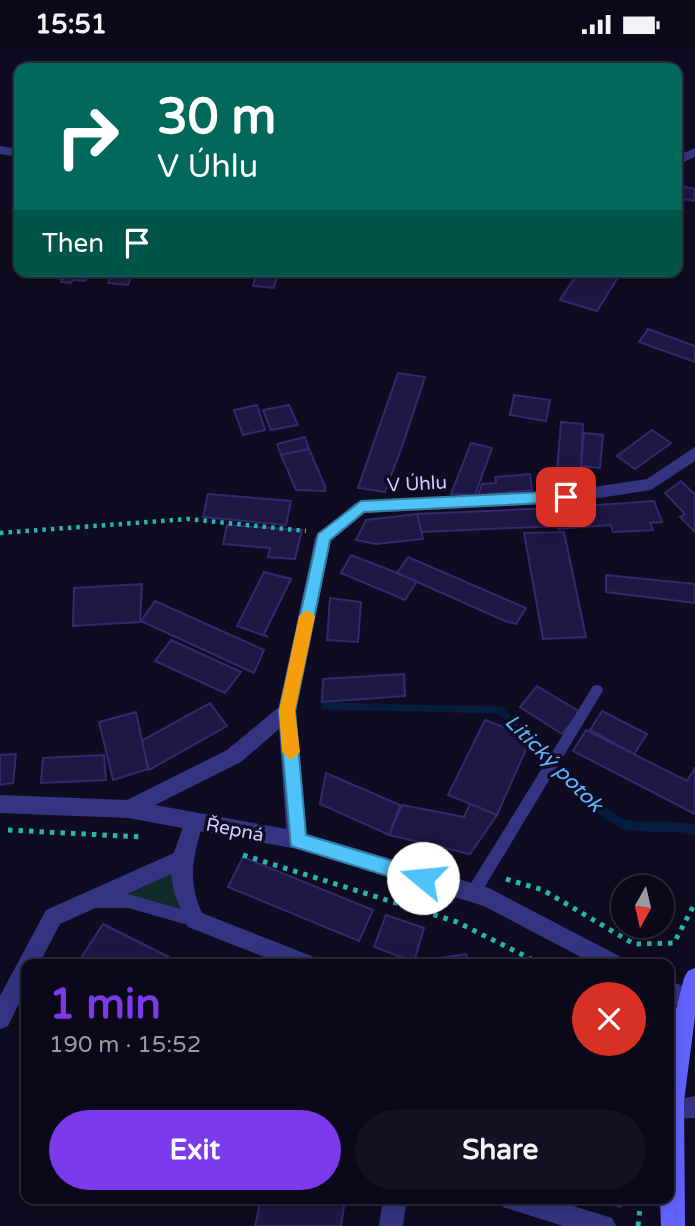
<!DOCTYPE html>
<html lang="en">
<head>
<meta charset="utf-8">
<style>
	body { margin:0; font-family:"Varela Round",sans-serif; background:#141222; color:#f1f3f6; height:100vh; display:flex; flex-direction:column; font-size:26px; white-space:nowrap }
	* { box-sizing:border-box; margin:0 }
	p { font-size:23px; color:#9a9aa2 }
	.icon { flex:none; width:38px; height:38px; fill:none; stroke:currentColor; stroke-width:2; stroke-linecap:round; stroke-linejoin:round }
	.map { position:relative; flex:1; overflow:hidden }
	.side { position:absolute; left:21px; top:910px; width:653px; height:245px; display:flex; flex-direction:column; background:#0b0919; border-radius:14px; box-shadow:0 4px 18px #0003,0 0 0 2px #2b2a38 }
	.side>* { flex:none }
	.banner { position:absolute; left:14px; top:14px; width:668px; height:214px; border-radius:14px; box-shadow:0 4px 18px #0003,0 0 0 2px #2b2a38; background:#00695c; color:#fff; overflow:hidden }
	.needle { width:46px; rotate:188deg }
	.buttons { position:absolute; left:611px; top:826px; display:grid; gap:14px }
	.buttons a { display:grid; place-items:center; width:63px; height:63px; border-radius:50%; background:#0b0919; box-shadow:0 4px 18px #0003,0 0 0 2px #2b2a38; font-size:35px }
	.pin { position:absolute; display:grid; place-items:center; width:60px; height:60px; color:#fff; margin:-30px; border-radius:14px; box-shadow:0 4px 10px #0006 }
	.me { position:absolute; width:77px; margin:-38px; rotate:287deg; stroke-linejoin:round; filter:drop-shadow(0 0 5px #0008) }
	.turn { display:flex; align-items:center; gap:24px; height:147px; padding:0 28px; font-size:32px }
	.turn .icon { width:91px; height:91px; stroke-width:2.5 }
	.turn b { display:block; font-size:49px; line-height:60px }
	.then { display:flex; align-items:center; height:66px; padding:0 28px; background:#0003; gap:14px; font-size:26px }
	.round { display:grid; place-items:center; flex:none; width:74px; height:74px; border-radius:37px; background:#141222 }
	.head { display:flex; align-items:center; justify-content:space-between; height:119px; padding:0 28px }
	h1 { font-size:42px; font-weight:700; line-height:52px; color:#7c3aed }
	.primary-button { display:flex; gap:14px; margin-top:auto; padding:14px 28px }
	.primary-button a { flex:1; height:80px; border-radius:42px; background:#7c3aed; color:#fff; font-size:28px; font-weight:700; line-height:80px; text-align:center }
	.primary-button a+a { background:#141222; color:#f1f3f6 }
	.status { display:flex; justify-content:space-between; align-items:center; height:49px; padding:0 35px; background:#0b0919; direction:ltr }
	.status svg { height:19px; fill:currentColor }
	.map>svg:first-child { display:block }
	.green { fill:#0f2b29 }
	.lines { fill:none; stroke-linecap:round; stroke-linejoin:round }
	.stream-far1 { stroke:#071d3f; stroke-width:7 }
	.stream { stroke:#071d3f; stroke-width:10 }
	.building { fill:#1e1743; stroke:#342870; stroke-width:2 }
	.path-far1 { stroke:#27b7aa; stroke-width:4.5; stroke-dasharray:3.5 5; stroke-linecap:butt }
	.path { stroke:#27b7aa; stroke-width:5; stroke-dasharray:4.5 6; stroke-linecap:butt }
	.service { fill:#353482; fill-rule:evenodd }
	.minor { fill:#353482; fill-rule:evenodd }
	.tertiary { fill:#353482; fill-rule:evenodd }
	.secondary { fill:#6364ff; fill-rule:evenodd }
	.route { fill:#4fc3f7; stroke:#337fa1; stroke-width:2 }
	.slow { fill:#f59e0b }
	.labels { text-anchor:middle; stroke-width:7; stroke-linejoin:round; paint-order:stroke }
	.street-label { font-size:19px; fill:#d0ccff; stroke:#0f0c21 }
	.water-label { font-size:21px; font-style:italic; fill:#5ab8ff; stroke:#0f0c21 }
</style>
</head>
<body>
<div class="status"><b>15:51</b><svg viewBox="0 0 49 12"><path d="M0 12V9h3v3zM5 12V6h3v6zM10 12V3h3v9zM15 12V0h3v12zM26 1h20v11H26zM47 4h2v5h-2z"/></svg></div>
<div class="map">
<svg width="695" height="1177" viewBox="0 0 695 1177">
	<rect width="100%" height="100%" fill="#0f0c21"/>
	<polygon class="green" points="180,811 195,871 128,852 87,853"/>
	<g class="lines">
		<polyline class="stream-far1" points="325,657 500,661 523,684"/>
		<path class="stream" d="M522 682C543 703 601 769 625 775 649 781 672 774 695 781"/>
	</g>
	<g class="building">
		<polygon points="677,136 695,140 695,152 685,150 678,162"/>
		<polygon points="43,222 89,222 85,232 73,231 71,234 61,233 63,230 52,228 53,226 41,225"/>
		<polygon points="113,222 153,222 134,222 128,236 108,234"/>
		<polygon points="190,222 235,222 233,229 189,225"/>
		<polygon points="257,222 302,222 301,226 278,224 274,239 253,237"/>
		<polygon points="579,222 622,222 597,262 560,251"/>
		<polygon points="648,280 695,297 695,313 639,293"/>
		<polygon points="398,324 425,328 404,392 385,443 358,439"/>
		<polygon points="514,346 550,351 546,372 510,366"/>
		<polygon points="257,356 265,381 243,386 234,361"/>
		<polygon points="289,356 298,376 271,381 263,361"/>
		<polygon points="561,373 583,375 580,438 556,435"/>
		<polygon points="652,381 671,394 635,420 617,407"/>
		<polygon points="584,384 603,386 600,419 581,417"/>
		<polygon points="305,388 309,400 281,406 277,395"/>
		<polygon points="471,394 492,399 475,446 451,445"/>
		<polygon points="309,400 325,437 325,442 296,441 281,406"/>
		<polygon points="530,425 532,441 478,446 482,435 496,434 495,428"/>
		<polygon points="681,432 695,446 695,483 680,468 685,465 665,444"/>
		<polygon points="208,445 291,452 286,476 203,468"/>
		<polygon points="654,452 662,473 650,474 653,481 613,483 611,476 558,480 554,459"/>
		<polygon points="554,459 558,477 421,483 417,465"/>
		<polygon points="417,465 423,490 376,495 356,491 366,471"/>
		<polygon points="227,476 302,481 295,510 268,508 270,499 223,495"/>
		<polygon points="564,483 586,588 543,590 524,484"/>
		<polygon points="351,506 397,524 417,532 405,551 341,524"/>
		<polygon points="408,508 526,559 516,575 505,572 397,524"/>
		<polygon points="264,523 291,530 264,585 268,588 237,577"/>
		<polygon points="606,526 695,535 695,554 606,543"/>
		<polygon points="142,535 140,573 73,577 74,539"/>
		<polygon points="330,549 361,553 358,593 327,591"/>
		<polygon points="155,552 264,601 254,624 141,572"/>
		<polygon points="171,591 241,623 225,644 155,612"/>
		<polygon points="404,625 405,647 322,653 323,630"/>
		<polygon points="537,637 580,663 562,685 520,658"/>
		<polygon points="210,654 227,677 149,721 141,692"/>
		<polygon points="602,662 647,685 634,705 590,681"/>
		<polygon points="136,663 148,720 113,731 99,673"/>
		<polygon points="485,671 531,689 497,766 448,746"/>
		<polygon points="586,681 687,732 695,719 695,765 573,702"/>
		<polygon points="16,705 13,734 0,736 0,706"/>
		<polygon points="104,706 106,731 41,734 43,709"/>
		<polygon points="326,724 400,756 389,786 320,755"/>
		<polygon points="470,755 497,766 470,805 389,786 402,756 464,768"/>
		<polygon points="243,808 373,861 359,892 228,838"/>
		<polygon points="386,866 424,879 414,913 374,898"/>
		<polygon points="103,875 183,915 77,915"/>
		<polygon points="466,905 469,915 414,913"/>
		<polygon points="261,1150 345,1150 341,1177 255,1177"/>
		<polygon points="590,1150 622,1150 621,1158"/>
	</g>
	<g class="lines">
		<polyline class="path-far1" points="0,484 188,470 306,482"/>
		<g class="path">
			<polyline points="8,781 142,788"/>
			<polyline points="243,806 457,873 541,915"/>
			<polyline points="506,830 543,841 634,895 674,894 695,854"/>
			<polyline points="638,1177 641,1150"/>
		</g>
		<g class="service">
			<polygon points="597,636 601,637 603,641 601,645 478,849 473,851 468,849 466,844 468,839 593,637"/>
			<polygon points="94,845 128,845 195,864 200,866 202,871 200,876 195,878 128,859 94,859 89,857 87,852 89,847"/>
		</g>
		<g class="minor">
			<polygon points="0,97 19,100 19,108 0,105"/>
			<polygon points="695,99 695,108 677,116 677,107"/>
			<polygon points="695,398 695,412 651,441 567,454 365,464 331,492 296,662 307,791 304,797 297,800 290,797 287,791 279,680 241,713 135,766 128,769 121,766 118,760 121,754 227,701 279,658 315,489 355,454 567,442 647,430"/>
			<path d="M194 763 201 766 204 772C193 806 187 831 202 864L314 908 317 915H282L188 878 174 843 171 825 60 875 39 915H26V940L8 977 0 980V947L46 861 174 804 187 766Z"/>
			<polygon points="695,1047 695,1069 668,1070 668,1052"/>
			<polygon points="383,1150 407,1150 403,1177 379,1177"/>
			<polygon points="499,1150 551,1150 612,1169 616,1177 563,1177 503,1158"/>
		</g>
		<g class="tertiary">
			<polygon points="0,746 128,751 297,782 489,839 621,908 624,915 594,915 484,857 297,800 128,769 0,764"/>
			<polygon points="668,931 695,942 695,958 688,961 668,952"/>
		</g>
		<polygon class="secondary" points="695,919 695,968 684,1052 685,1177 661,1177 660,1150 668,1150 668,992 684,929 688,922"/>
	</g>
	<polygon class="route" points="566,442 574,448 566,453 364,463 330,491 295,662 306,786 423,821 429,823 432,829 429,835 423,838 291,797 279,662 318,485 361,452"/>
	<polygon class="slow" points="307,561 315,567 295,662 300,703 291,711 282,703 279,662 299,567"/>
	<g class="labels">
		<g class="street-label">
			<text transform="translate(417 434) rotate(-3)" y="7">V Úhlu</text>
			<text transform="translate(235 780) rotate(11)" y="7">Řepná</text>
		</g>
		<g class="water-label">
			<text transform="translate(554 714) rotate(45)" y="7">Litický potok</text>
		</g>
	</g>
</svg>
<div class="buttons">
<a><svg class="needle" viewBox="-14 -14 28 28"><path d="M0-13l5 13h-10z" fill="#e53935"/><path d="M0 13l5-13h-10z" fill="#9a9aa2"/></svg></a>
</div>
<div class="pin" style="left:566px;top:448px;background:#d93025"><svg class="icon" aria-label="arrive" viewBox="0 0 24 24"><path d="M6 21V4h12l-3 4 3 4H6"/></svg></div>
<svg class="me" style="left:423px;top:829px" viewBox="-20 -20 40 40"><circle r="19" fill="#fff"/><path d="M0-13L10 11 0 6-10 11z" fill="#4fc3f7"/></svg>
<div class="banner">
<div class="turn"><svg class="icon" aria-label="right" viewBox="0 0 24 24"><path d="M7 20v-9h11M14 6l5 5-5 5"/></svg><div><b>30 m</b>V Úhlu</div></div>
<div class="then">Then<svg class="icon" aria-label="arrive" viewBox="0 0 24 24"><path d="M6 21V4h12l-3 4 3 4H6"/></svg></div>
</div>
<section class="side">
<div class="head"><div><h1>1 min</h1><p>190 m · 15:52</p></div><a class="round" style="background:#d93025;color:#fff"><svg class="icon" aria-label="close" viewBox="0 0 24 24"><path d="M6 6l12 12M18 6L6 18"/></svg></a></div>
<div class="primary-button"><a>Exit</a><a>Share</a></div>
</section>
</div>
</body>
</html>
